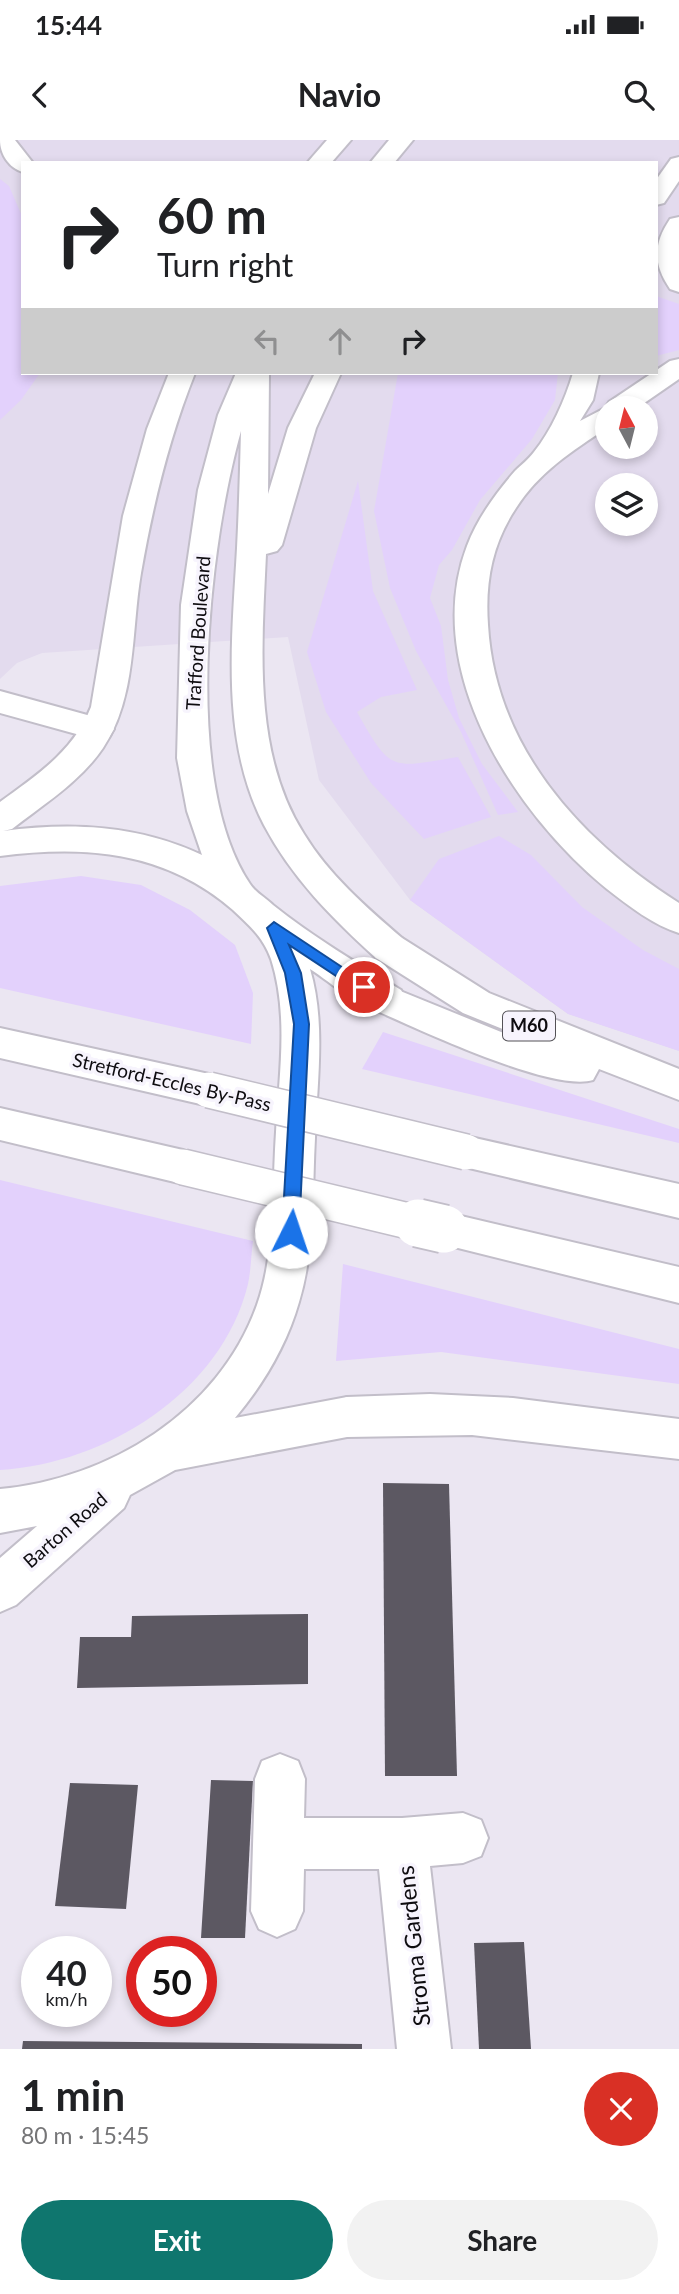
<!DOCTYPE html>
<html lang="en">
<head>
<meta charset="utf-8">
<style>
	body { margin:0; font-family:Lato,sans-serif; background:#f2f2f2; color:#202124; height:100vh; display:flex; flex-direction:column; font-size:26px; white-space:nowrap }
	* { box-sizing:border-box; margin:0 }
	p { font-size:23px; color:#757577 }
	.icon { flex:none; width:38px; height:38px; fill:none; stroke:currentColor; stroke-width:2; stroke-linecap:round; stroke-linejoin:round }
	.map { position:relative; height:1909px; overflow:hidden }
	.panel { display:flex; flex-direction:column; background:#fff; flex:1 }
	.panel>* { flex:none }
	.guide { position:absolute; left:21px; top:21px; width:637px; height:214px; border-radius:0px; box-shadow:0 4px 10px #0003; background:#fff; color:#202124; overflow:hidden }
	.needle { width:46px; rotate:353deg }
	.controls { position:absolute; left:595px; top:256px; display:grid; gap:14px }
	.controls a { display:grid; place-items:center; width:63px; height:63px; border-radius:50%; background:#fff; box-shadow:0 4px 10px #0003; font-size:35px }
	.speed { position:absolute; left:21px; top:1796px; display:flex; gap:14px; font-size:35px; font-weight:700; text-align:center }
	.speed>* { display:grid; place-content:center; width:91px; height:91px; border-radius:50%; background:#fff; box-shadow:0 4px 10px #0003; line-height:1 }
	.speed small { font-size:18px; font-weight:400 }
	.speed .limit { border:10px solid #d22; background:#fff; color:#111 }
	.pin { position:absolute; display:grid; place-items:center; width:60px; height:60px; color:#fff; margin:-30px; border:4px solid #fff; border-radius:50%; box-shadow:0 2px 7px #0007 }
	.me { position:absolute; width:77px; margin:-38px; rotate:4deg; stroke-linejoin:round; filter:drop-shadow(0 0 5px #0008) }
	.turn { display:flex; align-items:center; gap:24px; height:147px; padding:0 21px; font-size:32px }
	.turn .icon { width:91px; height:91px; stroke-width:2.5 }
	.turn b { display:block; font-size:49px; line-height:60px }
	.lanes { display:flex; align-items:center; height:66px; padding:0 21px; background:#0003; justify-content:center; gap:35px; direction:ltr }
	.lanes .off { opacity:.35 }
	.round { display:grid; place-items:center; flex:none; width:74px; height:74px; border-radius:37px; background:#f2f2f2 }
	.overview { display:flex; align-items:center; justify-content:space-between; height:119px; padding:0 21px }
	h1 { font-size:42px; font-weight:700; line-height:52px }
	.cta { display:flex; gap:14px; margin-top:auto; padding:14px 21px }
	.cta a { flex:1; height:80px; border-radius:42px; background:#0f766e; color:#fff; font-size:28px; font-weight:700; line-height:80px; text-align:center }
	.cta a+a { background:#f2f2f2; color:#202124 }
	.status { display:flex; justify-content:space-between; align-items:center; height:49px; padding:0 35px; background:#fff; direction:ltr }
	.status svg { height:19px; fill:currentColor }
	header { display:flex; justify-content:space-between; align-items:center; height:91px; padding:0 21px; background:#fff; font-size:32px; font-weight:700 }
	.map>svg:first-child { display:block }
	.built { fill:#e3dbee; fill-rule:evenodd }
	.green { fill:#e3d1fc }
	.building { fill:#5c5862 }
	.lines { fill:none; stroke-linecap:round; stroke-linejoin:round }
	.minor-casing { stroke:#c2bec9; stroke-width:4 }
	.major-casing { stroke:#c2bec9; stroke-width:4 }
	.highway-casing { stroke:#c2bec9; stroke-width:4 }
	.minor { fill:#fff; fill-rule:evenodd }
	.major { fill:#fff; fill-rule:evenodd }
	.highway { fill:#fff; fill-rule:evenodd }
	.highway-bridge-far1-casing { stroke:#c2bec9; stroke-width:38; stroke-linecap:butt }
	.highway-bridge-casing { stroke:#c2bec9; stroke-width:51; stroke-linecap:butt }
	.highway-bridge-far1 { stroke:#fff; stroke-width:35 }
	.highway-bridge { stroke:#fff; stroke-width:47 }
	.route { fill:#1a73e8; stroke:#114b97; stroke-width:2 }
	.labels { text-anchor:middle; stroke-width:7; stroke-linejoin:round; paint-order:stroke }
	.shield { fill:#f7f4fd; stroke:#545257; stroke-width:2 }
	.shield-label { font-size:18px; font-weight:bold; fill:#0e0c10 }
	.street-label { font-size:19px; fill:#0e0c10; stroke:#f7f4fd }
	.near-street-label { font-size:23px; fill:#0e0c10; stroke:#f7f4fd }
</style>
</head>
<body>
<div class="status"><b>15:44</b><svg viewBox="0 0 49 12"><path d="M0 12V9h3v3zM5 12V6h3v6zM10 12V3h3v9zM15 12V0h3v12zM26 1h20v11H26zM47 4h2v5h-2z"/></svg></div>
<header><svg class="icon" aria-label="back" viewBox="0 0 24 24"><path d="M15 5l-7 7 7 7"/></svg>Navio<svg class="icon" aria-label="search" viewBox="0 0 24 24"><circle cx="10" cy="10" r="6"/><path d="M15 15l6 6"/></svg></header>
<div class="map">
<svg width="679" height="1909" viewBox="0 0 679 1909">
	<rect width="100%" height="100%" fill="#ebe6f2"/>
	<path class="built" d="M0 0H679V911L568 874 410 760 319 640 288 497 42 513 17 523 0 539ZM23 23H656V233H23ZM607 268H646V306H607ZM607 345H646V383H607Z"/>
	<g class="green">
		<polygon points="0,39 9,46 22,76 23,233 40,233 21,260 0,280"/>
		<polygon points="656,156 679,164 679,210 656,216"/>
		<polygon points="398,233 558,233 555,260 532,299 480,360 452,410 439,425 430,458 441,486 448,540 459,578 482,624 518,672 498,675 461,592 416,511 390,448 374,371"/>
		<path d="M358 341 373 451 417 550 381 557 357 572C391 633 391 628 458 617L491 677 424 699 371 643 326 572 307 512Z"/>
		<polygon points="499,696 531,715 582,767 643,810 679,829 679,911 568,874 410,760 439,719"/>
		<polygon points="81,736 141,745 190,770 235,805 253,853 251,904 0,848 0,746"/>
		<polygon points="383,892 679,989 679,1003 362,929"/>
		<path d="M0 1040 253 1101C251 1115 251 1130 248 1144 222 1252 105 1324 0 1330Z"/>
		<polygon points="343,1124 679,1209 679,1244 441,1212 336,1221"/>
	</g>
	<g class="building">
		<polygon points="383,1343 449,1344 457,1636 385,1636"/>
		<polygon points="308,1474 308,1544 77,1548 80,1497 131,1497 132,1476"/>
		<polygon points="211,1640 253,1641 245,1798 201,1798"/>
		<polygon points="70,1643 138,1645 126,1769 55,1766"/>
		<polygon points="524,1802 531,1909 479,1909 474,1803"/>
		<polygon points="23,1901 362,1904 362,1909 22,1909"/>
	</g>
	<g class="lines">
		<defs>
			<g id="minor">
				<path d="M0 0H15L33 23H23V32C9 28 0 14 0 0Z"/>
				<polygon points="679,17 679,41 664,63 656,65 656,40 671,19"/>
				<path d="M679 77V152L670 149C653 124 653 104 670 79Z"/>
				<path d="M679 219V239L637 268H607V288C572 311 539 332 516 368 492 404 485 442 488 485 495 607 580 700 679 763V793C653 785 629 766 607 749 515 674 420 530 467 406 477 379 496 353 515 331 521 325 529 319 534 312 551 291 565 260 573 233H599L593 260 580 281 605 268 609 262 670 221Z"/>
				<polygon points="0,551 109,581 114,589 109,597 98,600 0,573"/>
				<polygon points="280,1614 298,1621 305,1639 304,1678 402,1678 463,1673 481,1680 488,1698 481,1716 463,1723 430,1726 451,1909 397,1909 379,1729 304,1729 303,1771 295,1789 277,1797 259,1789 251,1771 255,1639 262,1621"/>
			</g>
			<g id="major">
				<polygon points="327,0 351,0 331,23 307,23"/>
				<polygon points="389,0 413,0 394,23 370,23"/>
				<path d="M169 233H195C169 298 153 364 141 433 131 491 137 557 103 608 80 642 44 664 12 689L3 691C72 682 138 685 202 715L187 671 177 618 181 465 198 350 218 275 236 233H269L268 354 288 288 315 233H341L316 288 282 405 277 411 266 414C262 505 252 613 304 694 329 735 366 767 402 798L407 808 402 818 389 822 376 818C332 778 292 738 264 685 220 601 232 499 237 408 239 369 240 330 241 291 209 404 181 642 250 744 255 752 266 758 273 765 313 797 357 823 401 850L406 860 401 870C371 880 335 845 310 829 326 883 317 942 315 998 312 1053 315 1109 299 1162 287 1204 263 1245 235 1278L347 1257 362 1263 369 1277 362 1291 347 1297 175 1330 130 1355 124 1368 16 1465 0 1472V1418L37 1386 0 1393V1349C109 1339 219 1272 257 1165 276 1111 272 1049 276 992 279 935 289 875 271 819 263 797 250 786 233 770 165 711 86 705 0 716V662C37 635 74 611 91 567L123 376 147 289Z"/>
			</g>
			<g id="highway">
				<path d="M389 794 402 798 489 853 679 929V960L599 929 593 940C553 953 418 889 375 870L370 860 375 850 388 846 506 894 530 900 463 873 376 818 371 808 376 798Z"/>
				<polygon points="0,888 209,934 223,939 228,950 223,961 209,966 0,918"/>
				<polygon points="0,968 183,1010 197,1015 203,1027 197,1039 183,1044 0,1000"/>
				<polygon points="466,996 679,1044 679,1078 452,1024 446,1012 452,1000"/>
				<polygon points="444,1072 679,1127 679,1163 430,1101 424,1089 430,1077"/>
				<polygon points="430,1254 513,1258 679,1279 679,1319 472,1295 347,1297 332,1291 325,1277 332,1263 347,1257"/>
			</g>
		</defs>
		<use href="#minor" class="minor-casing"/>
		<use href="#major" class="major-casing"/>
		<use href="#highway" class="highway-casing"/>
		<use href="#minor" class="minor"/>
		<use href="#major" class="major"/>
		<use href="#highway" class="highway"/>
		<defs>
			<g id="highway-bridge-far1">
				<polyline points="209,950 466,1012"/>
				<polyline points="183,1027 425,1085"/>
			</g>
			<polyline id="highway-bridge" points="418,1083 444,1089"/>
		</defs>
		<use href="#highway-bridge-far1" class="highway-bridge-far1-casing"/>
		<use href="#highway-bridge" class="highway-bridge-casing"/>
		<use href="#highway-bridge-far1" class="highway-bridge-far1"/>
		<use href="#highway-bridge" class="highway-bridge"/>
	</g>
	<polygon class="route" points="274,782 372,847 364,853 359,851 289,805 301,833 309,884 299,1092 291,1099 282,1092 294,884 285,833 267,788"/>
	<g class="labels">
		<rect class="shield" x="503" y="871.5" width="52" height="29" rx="5"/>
		<g class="shield-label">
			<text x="529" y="892">M60</text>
		</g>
		<g class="street-label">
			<text transform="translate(198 493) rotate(-86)" y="7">Trafford Boulevard</text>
			<text transform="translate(172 942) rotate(13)" y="7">Stretford-Eccles By-Pass</text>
			<text transform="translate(65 1390) rotate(-41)" y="7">Barton Road</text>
		</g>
		<g class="near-street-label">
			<text transform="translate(414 1806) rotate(-96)" y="8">Stroma Gardens</text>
		</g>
	</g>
</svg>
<div class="controls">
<a><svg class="needle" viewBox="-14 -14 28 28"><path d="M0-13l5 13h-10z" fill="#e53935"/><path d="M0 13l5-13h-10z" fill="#757577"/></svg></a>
<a><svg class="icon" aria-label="layers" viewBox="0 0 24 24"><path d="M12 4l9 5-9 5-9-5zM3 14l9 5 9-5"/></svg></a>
</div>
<div class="speed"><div>40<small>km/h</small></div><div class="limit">50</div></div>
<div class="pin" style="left:364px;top:847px;background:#d93025"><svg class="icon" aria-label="arrive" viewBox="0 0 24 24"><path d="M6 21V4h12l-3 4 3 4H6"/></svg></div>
<svg class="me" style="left:291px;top:1092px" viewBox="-20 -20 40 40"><circle r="19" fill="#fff"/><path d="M0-13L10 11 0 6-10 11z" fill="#1a73e8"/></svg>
<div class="guide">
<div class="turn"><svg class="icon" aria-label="right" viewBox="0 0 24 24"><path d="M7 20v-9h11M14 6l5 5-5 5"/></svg><div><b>60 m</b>Turn right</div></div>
<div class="lanes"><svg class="icon off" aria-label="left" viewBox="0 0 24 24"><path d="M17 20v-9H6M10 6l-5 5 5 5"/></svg><svg class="icon off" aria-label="ahead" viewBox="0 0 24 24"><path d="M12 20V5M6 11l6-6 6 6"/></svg><svg class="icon" aria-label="right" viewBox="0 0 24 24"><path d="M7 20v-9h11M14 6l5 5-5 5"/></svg></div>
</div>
</div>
<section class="panel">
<div class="overview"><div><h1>1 min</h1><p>80 m · 15:45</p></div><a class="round" style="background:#d93025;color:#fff"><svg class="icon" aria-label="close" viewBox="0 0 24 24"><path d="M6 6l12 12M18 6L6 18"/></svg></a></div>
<div class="cta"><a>Exit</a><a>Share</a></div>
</section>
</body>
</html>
